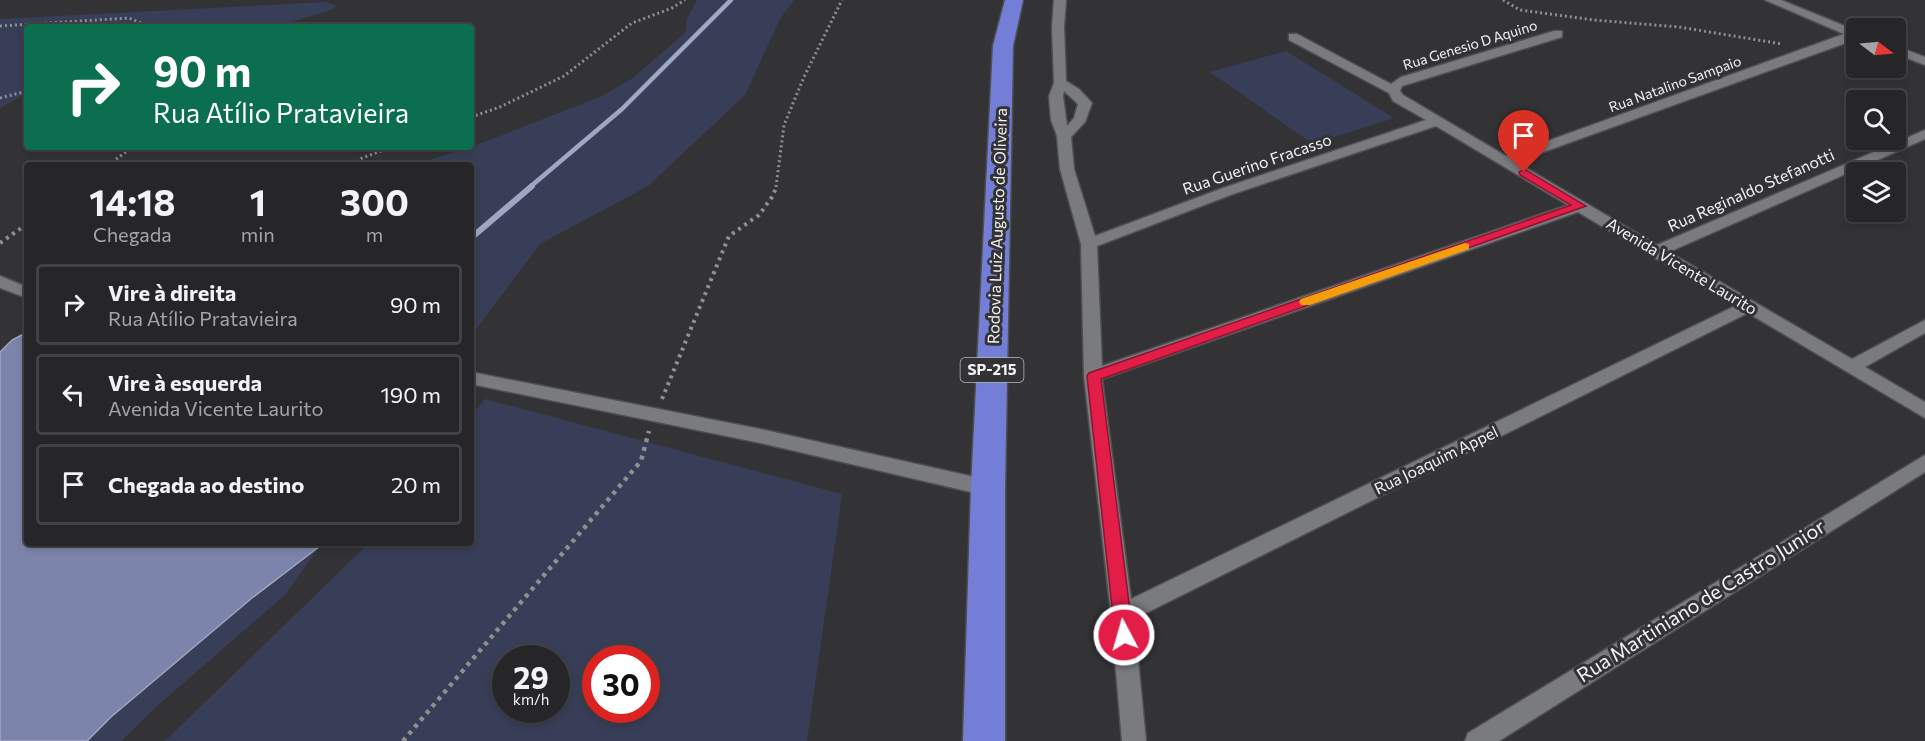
<!DOCTYPE html>
<html lang="pt">
<head>
<meta charset="utf-8">
<style>
	body { margin:0; font-family:Commissioner,sans-serif; background:#323234; color:#f1f3f6; height:100vh; display:flex; flex-direction:column; font-size:22px; white-space:nowrap }
	* { box-sizing:border-box; margin:0 }
	p { font-size:20px; color:#a4a5a8 }
	.icon { flex:none; width:33px; height:33px; fill:none; stroke:currentColor; stroke-width:2; stroke-linecap:round; stroke-linejoin:round }
	.map { position:relative; flex:1; overflow:hidden }
	.panel { position:absolute; left:24px; top:162px; width:450px; height:384px; display:flex; flex-direction:column; background:#262628; border-radius:6px; box-shadow:0 3px 9px #0003,0 0 0 2px #424345 }
	.panel>* { flex:none }
	.banner { position:absolute; left:24px; top:24px; width:450px; height:126px; border-radius:6px; box-shadow:0 3px 9px #0003,0 0 0 2px #424345; background:#0b6e4f; color:#fff; overflow:hidden }
	.needle { width:39px; rotate:106deg }
	.tools { position:absolute; left:1846px; top:18px; display:grid; gap:12px }
	.tools a { display:grid; place-items:center; width:60px; height:60px; border-radius:6px; background:#262628; box-shadow:0 3px 9px #0003,0 0 0 2px #424345; font-size:30px }
	.speed { position:absolute; left:492px; top:645px; display:flex; gap:12px; font-size:30px; font-weight:700; text-align:center }
	.speed>* { display:grid; place-content:center; width:78px; height:78px; border-radius:50%; background:#262628; box-shadow:0 3px 9px #0003,0 0 0 2px #424345; line-height:1 }
	.speed small { font-size:15px; font-weight:400 }
	.speed .limit { border:9px solid #d22; background:#fff; color:#111 }
	.pin { position:absolute; display:grid; place-items:center; width:51px; height:51px; color:#fff; margin:-62px -26px; border-radius:50% 50% 50% 0; rotate:-45deg; box-shadow:0 0 6px #0007 }
	.pin .icon { rotate:45deg }
	.me { position:absolute; width:66px; margin:-33px; rotate:354deg; stroke-linejoin:round; filter:drop-shadow(0 0 4px #0008) }
	.turn { display:flex; align-items:center; gap:21px; height:126px; padding:0 30px; font-size:27px }
	.turn .icon { width:78px; height:78px; stroke-width:2.5 }
	.turn b { display:block; font-size:42px; line-height:51px }
	.eta { display:flex; justify-content:space-evenly; align-items:center; height:102px; text-align:center }
	.eta b { font-size:36px; font-weight:700; line-height:42px }
	ul { padding:0; list-style:none }
	li { display:flex; align-items:center; gap:18px; height:81px; margin:0 12px 9px; padding:0 18px; border:3px solid #424345; border-radius:6px }
	li div { flex:1 }
	li b { display:block; font-size:22px }
	li em { font-style:normal }
	.map>svg:first-child { display:block }
	.green { fill:#393e58; fill-rule:evenodd }
	.water { fill:#7d84ac; stroke:#a0a5c2; stroke-width:1.5 }
	.lines { fill:none; stroke-linecap:round; stroke-linejoin:round }
	.stream-far1 { stroke:#a0a5c2; stroke-width:4.5 }
	.stream { stroke:#a0a5c2; stroke-width:6 }
	.minor-casing { stroke:#4f4f51; stroke-width:3 }
	.trunk-casing { stroke:#4f4f51; stroke-width:3 }
	.path-far2 { stroke:#8f8f91; stroke-width:3; stroke-dasharray:2 3; stroke-linecap:butt }
	.path-far1 { stroke:#8f8f91; stroke-width:4; stroke-dasharray:3 4.5; stroke-linecap:butt }
	.path { stroke:#8f8f91; stroke-width:4.5; stroke-dasharray:4 5; stroke-linecap:butt }
	.minor { fill:#7a7b7e; fill-rule:evenodd }
	.trunk { fill:#747ed6; fill-rule:evenodd }
	.route { fill:#e11d48; stroke:#92132f; stroke-width:1.5 }
	.slow { fill:#f59e0b }
	.labels { text-anchor:middle; stroke-width:6; stroke-linejoin:round; paint-order:stroke }
	.far-street-label { font-size:14px; fill:#f2f2f4; stroke:#333336 }
	.shield { fill:#333336; stroke:#b9b9bb; stroke-width:1.5 }
	.shield-label { font-size:15px; font-weight:bold; fill:#f2f2f4 }
	.street-label { font-size:16px; fill:#f2f2f4; stroke:#333336 }
	.near-street-label { font-size:20px; fill:#f2f2f4; stroke:#333336 }
</style>
</head>
<body>
<div class="map">
<svg width="1925" height="741" viewBox="0 0 1925 741">
	<rect width="100%" height="100%" fill="#333336"/>
	<g class="green">
		<polygon points="697,0 794,0 780,19 745,95 648,186 540,244 471,336 471,165 414,165 479,144 602,96 633,78 685,33 687,19"/>
		<path d="M326 2 337 6C320 17 300 16 282 27H27V93L0 108V19Z"/>
		<polygon points="1286,51 1394,118 1313,144 1210,72"/>
		<path d="M485 399 842 494 807 741H165L369 543H471V416ZM556 658V710H506V658ZM646 658V710H596V658Z"/>
		<path d="M316 551 286 594 157 706 121 741H87C157 671 237 609 316 551Z"/>
	</g>
	<polygon class="water" points="27,332 27,543 324,543 252,598 111,717 87,741 0,741 0,352 12,340"/>
	<g class="lines">
		<polyline class="stream-far1" points="530,187 622,109 731,0"/>
		<polyline class="stream" points="471,238 532,186"/>
		<defs>
			<g id="minor">
				<path d="M1054 0H1066L1064 27 1066 81 1079 89 1092 103 1085 122 1071 137 1074 169 1095 236 1223 188 1426 120 1393 101 1389 93 1289 40V34H1297L1391 84 1401 77 1554 31H1562V37L1402 86 1400 91 1403 95 1506 156 1844 34 1765 0H1781L1857 31V39L1516 162 1657 245 1925 130V139L1669 252 1852 359 1925 320V333L1865 367 1925 402V418L1748 313 1134 619 1146 741H1122L1111 614 1084 376 1081 244 1060 169 1057 136 1051 120 1049 96 1054 83 1052 27ZM1064 91 1078 104 1074 118 1067 126 1063 96ZM1436 126 1568 205 1102 366 1097 246 1233 194ZM1578 212 1735 306 1131 599 1102 379Z"/>
				<polygon points="1896,46 1925,57 1925,65 1896,54"/>
				<polygon points="0,276 27,287 27,298 0,288"/>
				<polygon points="471,372 765,430 988,480 995,483 998,488 995,493 988,496 765,444 471,384"/>
				<polygon points="1925,455 1925,472 1499,741 1465,741 1468,733"/>
			</g>
			<polygon id="trunk" points="1005,0 1023,0 1013,46 1005,488 1005,741 963,741 971,488 993,46"/>
		</defs>
		<use href="#minor" class="minor-casing"/>
		<use href="#trunk" class="trunk-casing"/>
		<g class="path-far2">
			<polyline points="1503,0 1520,10 1594,20 1679,27 1782,44"/>
			<polyline points="0,26 129,18 151,27"/>
			<polyline points="0,98 27,91"/>
			<polyline points="471,117 500,107 564,76 632,23 672,8 685,0"/>
			<polyline points="108,165 133,147"/>
			<polyline points="353,165 362,158 392,147"/>
			<polyline points="776,187 784,125 804,77 842,0"/>
		</g>
		<g class="path-far1">
			<polyline points="0,243 27,224"/>
			<polyline points="662,399 729,236 759,215 772,197 777,186"/>
		</g>
		<polyline class="path" points="403,741 641,461 649,431"/>
		<use href="#minor" class="minor"/>
		<use href="#trunk" class="trunk"/>
	</g>
	<polygon class="route" points="1524,169 1586,206 1101,379 1133,635 1130,640 1124,642 1118,640 1115,635 1087,376 1089,373 1571,205 1520,175 1519,172"/>
	<polygon class="slow" points="1465,243 1469,244 1469,249 1310,305 1301,305 1299,302 1301,299"/>
	<g class="labels">
		<g class="far-street-label">
			<text transform="translate(1470 45) rotate(-17)" y="5">Rua Genesio D Aquino</text>
			<text transform="translate(1675 84) rotate(-20)" y="5">Rua Natalino Sampaio</text>
		</g>
		<rect class="shield" x="960.5" y="358" width="63" height="24" rx="4.5"/>
		<g class="shield-label">
			<text x="992" y="375">SP-215</text>
		</g>
		<g class="street-label">
			<text transform="translate(1257 164) rotate(-19)" y="6">Rua Guerino Fracasso</text>
			<text transform="translate(1751 190) rotate(-24)" y="6">Rua Reginaldo Stefanotti</text>
			<text transform="translate(997 226) rotate(-88)" y="6">Rodovia Luiz Augusto de Oliveira</text>
			<text transform="translate(1682 266) rotate(31)" y="6">Avenida Vicente Laurito</text>
			<text transform="translate(1436 460) rotate(-26)" y="6">Rua Joaquim Appel</text>
		</g>
		<g class="near-street-label">
			<text transform="translate(1701 601) rotate(-32)" y="7">Rua Martiniano de Castro Junior</text>
		</g>
	</g>
</svg>
<div class="tools">
<a><svg class="needle" viewBox="-14 -14 28 28"><path d="M0-13l5 13h-10z" fill="#e53935"/><path d="M0 13l5-13h-10z" fill="#a4a5a8"/></svg></a>
<a><svg class="icon" aria-label="search" viewBox="0 0 24 24"><circle cx="10" cy="10" r="6"/><path d="M15 15l6 6"/></svg></a>
<a><svg class="icon" aria-label="layers" viewBox="0 0 24 24"><path d="M12 4l9 5-9 5-9-5zM3 14l9 5 9-5"/></svg></a>
</div>
<div class="speed"><div>29<small>km/h</small></div><div class="limit">30</div></div>
<div class="pin" style="left:1524px;top:172px;background:#d93025"><svg class="icon" aria-label="arrive" viewBox="0 0 24 24"><path d="M6 21V4h12l-3 4 3 4H6"/></svg></div>
<svg class="me" style="left:1124px;top:635px" viewBox="-20 -20 40 40"><circle r="17" fill="#e11d48" stroke="#fff" stroke-width="3"/><path d="M0-11L8 9 0 5-8 9z" fill="#fff"/></svg>
<div class="banner">
<div class="turn"><svg class="icon" aria-label="right" viewBox="0 0 24 24"><path d="M7 20v-9h11M14 6l5 5-5 5"/></svg><div><b>90 m</b>Rua Atílio Pratavieira</div></div>
</div>
<section class="panel">
<div class="eta">
<div><b>14:18</b><p>Chegada</p></div>
<div><b>1</b><p>min</p></div>
<div><b>300</b><p>m</p></div>
</div>
<ul>
<li><svg class="icon" aria-label="right" viewBox="0 0 24 24"><path d="M7 20v-9h11M14 6l5 5-5 5"/></svg><div><b>Vire à direita</b><p>Rua Atílio Pratavieira</p></div><em>90 m</em></li>
<li><svg class="icon" aria-label="left" viewBox="0 0 24 24"><path d="M17 20v-9H6M10 6l-5 5 5 5"/></svg><div><b>Vire à esquerda</b><p>Avenida Vicente Laurito</p></div><em>190 m</em></li>
<li><svg class="icon" aria-label="arrive" viewBox="0 0 24 24"><path d="M6 21V4h12l-3 4 3 4H6"/></svg><div><b>Chegada ao destino</b></div><em>20 m</em></li>
</ul>
</section>
</div>
</body>
</html>
